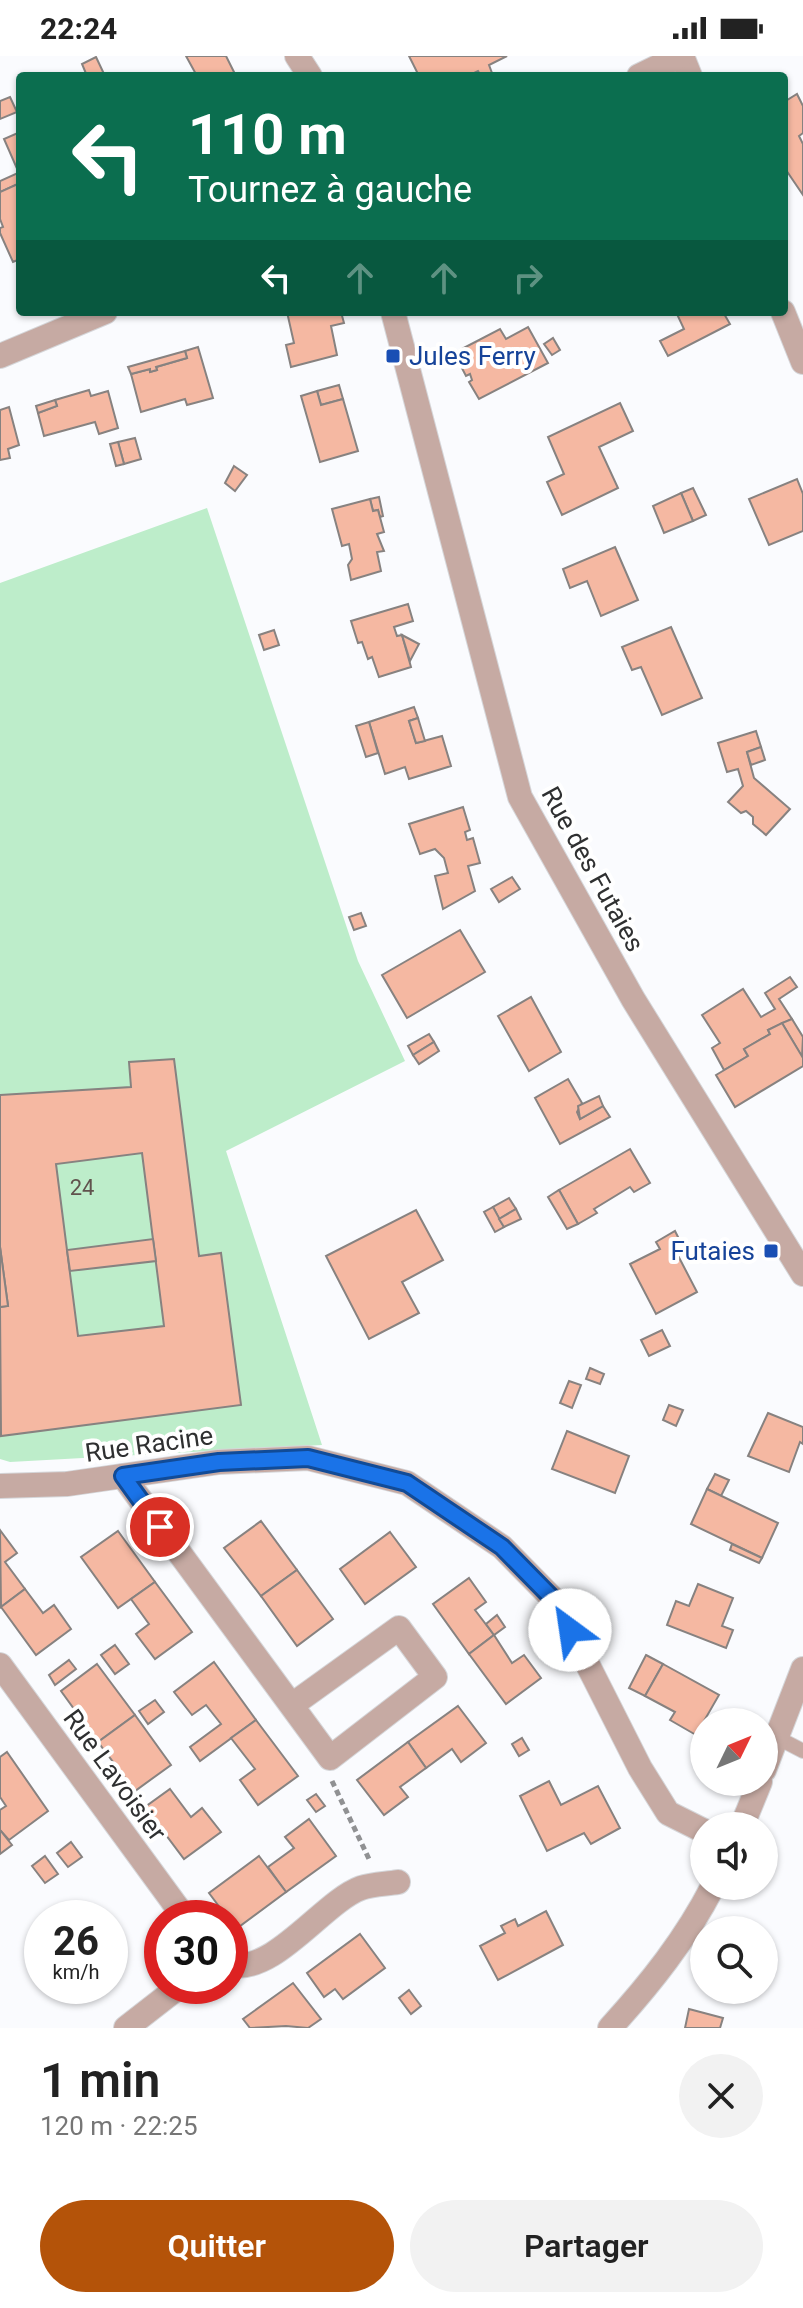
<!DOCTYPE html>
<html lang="fr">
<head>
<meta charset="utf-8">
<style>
	body { margin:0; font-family:Roboto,sans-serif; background:#f2f2f2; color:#222; height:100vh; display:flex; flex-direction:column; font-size:30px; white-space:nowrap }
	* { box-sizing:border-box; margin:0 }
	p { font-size:26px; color:#767676 }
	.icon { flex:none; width:44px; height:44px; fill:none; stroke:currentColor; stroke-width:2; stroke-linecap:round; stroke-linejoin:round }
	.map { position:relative; height:1972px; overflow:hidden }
	.side { display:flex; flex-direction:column; background:#fff; flex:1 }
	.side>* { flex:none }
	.guide { position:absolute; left:16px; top:16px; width:772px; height:244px; border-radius:8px; box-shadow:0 2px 6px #0004; background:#0b6e4f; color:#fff; overflow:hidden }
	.needle { width:52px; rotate:47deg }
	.controls { position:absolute; left:690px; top:1652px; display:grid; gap:16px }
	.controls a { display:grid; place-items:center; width:88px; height:88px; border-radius:50%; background:#fff; box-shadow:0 2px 6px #0004; font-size:40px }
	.speed { position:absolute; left:24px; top:1844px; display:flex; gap:16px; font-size:40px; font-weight:700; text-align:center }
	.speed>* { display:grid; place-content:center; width:104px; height:104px; border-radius:50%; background:#fff; box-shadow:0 2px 6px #0004; line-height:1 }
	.speed small { font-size:20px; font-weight:400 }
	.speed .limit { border:12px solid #d22; background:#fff; color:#111 }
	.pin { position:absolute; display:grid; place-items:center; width:68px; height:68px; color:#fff; margin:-34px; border:4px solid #fff; border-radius:50%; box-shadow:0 2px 8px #0007 }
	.me { position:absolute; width:88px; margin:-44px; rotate:329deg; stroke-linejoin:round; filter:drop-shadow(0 0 6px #0008) }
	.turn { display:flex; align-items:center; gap:28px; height:168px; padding:0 40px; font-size:36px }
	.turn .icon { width:104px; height:104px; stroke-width:2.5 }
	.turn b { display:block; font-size:56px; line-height:68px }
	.lanes { display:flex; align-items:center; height:76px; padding:0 40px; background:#0003; justify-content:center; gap:40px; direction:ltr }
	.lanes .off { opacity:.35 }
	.round { display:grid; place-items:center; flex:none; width:84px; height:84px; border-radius:42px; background:#f2f2f2 }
	.overview { display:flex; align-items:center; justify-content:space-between; height:136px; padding:0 40px }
	h1 { font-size:48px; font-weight:600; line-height:60px }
	.cta { display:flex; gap:16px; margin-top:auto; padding:16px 40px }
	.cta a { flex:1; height:92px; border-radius:48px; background:#b45309; color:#fff; font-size:32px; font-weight:600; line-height:92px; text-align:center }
	.cta a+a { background:#f2f2f2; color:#222 }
	.status { display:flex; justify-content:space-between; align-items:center; height:56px; padding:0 40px; background:#fff; direction:ltr }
	.status svg { height:22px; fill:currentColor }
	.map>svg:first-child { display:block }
	.green { fill:#bdedca }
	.building { fill:#f5b8a2; stroke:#878280; stroke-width:2; fill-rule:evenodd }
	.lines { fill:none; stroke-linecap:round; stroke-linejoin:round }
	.lane-casing { stroke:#d5d6d9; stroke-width:16 }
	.street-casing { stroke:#d5d6d9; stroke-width:26 }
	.path { stroke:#909193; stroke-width:5; stroke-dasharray:6 4; stroke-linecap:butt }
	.lane { stroke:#c6aaa3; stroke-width:14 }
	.street { stroke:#c6aaa3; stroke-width:24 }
	.route-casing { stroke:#114b97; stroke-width:20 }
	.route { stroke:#1a73e8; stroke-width:14 }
	.transit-dot { fill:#1a4fb4; stroke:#fff; stroke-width:3 }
	.labels { text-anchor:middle; stroke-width:8; stroke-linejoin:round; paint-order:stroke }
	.number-label { font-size:22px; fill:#60524d }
	.transit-label { font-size:26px; fill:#164399; stroke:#fff; text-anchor:start }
	.street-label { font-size:26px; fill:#2f3031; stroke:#fff }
</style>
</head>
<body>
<div class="status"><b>22:24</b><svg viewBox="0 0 49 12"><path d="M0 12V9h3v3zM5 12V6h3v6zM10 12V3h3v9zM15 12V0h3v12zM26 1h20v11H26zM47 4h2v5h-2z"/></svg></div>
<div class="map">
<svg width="803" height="1972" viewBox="0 0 803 1972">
	<rect width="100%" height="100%" fill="#fafbfe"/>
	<polygon class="green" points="207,452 358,905 405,1005 226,1095 322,1389 10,1406 0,1403 0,527"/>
	<g class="building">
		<polygon points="186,0 226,0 236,20 197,20"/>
		<polygon points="409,0 507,0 489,9 492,17 486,20 481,20 478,15 468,20 419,20"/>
		<polygon points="96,1 105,20 87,20 82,8"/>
		<polygon points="797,38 803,50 803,77 799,80 803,88 803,139 784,111 784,46"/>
		<polygon points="10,41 17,56 0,63 0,45"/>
		<polygon points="20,76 20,114 18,115 4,83"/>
		<polygon points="20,116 20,127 0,136 0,125"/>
		<polygon points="20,127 20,203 13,206 0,177 0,172 3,171 0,163 0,136"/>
		<polygon points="287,256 341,256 344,267 331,270 337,299 291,311 286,289 294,287"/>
		<polygon points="676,256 723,256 730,268 668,300 660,285 684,273"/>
		<polygon points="528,271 548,307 479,343 469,326 472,324 470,318 466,320 454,297 500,273 506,283"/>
		<polygon points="553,282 560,294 552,299 544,288"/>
		<polygon points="198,291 213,342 187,349 185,343 141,356 131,318 150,313 150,316 157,314 156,311 187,302 185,295"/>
		<polygon points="185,295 187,302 156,311 157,314 150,316 150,313 131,318 128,311"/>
		<polygon points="339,329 343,343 321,349 317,335"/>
		<polygon points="89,334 91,340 108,335 118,372 99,378 95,366 44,380 38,357 57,350 55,344"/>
		<polygon points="317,335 321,349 343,343 358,395 320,406 301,340"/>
		<polygon points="55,344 57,350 38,357 36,350"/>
		<polygon points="620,347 633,375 599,391 618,432 562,459 547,426 564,418 548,381"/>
		<polygon points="9,351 19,389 8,393 10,402 0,404 0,354"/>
		<polygon points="135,382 141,403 124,408 118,386"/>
		<polygon points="118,386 124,408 116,410 110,388"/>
		<polygon points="234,410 247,419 235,435 225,427"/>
		<polygon points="797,423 803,438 803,475 769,489 749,443"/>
		<polygon points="693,432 706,459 693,465 681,437"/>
		<polygon points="681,437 693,465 664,477 653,450"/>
		<polygon points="379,441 383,460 380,461 378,454 373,455 370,443"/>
		<polygon points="370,443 373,455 378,454 384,476 377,478 384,495 377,496 381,515 351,524 348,509 352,503 349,488 342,490 332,453"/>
		<polygon points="615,491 638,544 601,560 587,525 570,532 563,513"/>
		<polygon points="408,548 413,565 394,571 397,580 402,579 411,611 379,621 372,601 368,603 362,586 358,587 351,565"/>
		<polygon points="671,571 702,642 662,659 641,611 632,614 622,591"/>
		<polygon points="274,574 279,589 264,594 259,579"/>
		<polygon points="402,579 419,588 410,605"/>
		<polygon points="414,651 418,662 409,665 416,687 442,680 451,710 409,723 405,711 385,718 369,666"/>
		<polygon points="418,662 425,685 416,687 409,665"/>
		<polygon points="369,666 378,697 366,701 356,670"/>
		<polygon points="756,675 761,691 747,696 754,722 790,753 766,779 753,768 753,761 746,755 741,757 728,746 743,730 738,713 727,716 718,687"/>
		<polygon points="761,691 765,704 751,709 747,696"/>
		<polygon points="463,751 470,774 465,776 467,784 473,782 480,807 468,810 475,835 443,853 435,820 448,817 444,802 435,793 420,798 409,768"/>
		<polygon points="512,821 520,833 499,846 491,833"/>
		<polygon points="361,857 366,870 354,874 349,861"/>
		<polygon points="460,874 485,916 407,962 382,919"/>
		<polygon points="790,921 797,931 779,943 792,963 768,974 770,978 744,993 748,1000 724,1014 712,992 720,987 702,959 743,933 761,961 775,953 765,937"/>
		<polygon points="531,941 561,996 529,1015 498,960"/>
		<polygon points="792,963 803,981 802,1001 782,967"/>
		<polygon points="782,967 803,1002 803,1010 735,1051 716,1019 748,1000 744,993 770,978 768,974"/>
		<polygon points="429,978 434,986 413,999 408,990"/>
		<polygon points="434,986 439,995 419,1008 413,999"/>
		<path d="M174 1003 199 1200 221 1197 241 1349 1 1380 0 1251 8 1250 0 1191V1039L131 1031 129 1006ZM142 1097 164 1270 78 1280 56 1108Z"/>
		<polygon points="568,1023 582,1047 577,1056 580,1063 603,1050 610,1061 560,1088 535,1042"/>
		<polygon points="599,1040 603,1050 580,1063 578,1050"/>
		<polygon points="630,1093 650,1127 634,1136 630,1131 594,1153 597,1157 578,1168 559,1134"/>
		<polygon points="559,1134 578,1168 567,1173 548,1141"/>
		<polygon points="509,1142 516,1153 499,1163 493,1151"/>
		<polygon points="493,1151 504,1171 495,1176 484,1156"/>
		<polygon points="516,1153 521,1163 504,1171 499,1163"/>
		<polygon points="416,1154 443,1204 402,1226 419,1257 369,1283 326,1200"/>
		<polygon points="675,1175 679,1183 672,1188 697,1236 656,1258 630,1208 660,1193 656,1186"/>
		<polygon points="153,1183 156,1205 70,1215 67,1194"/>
		<polygon points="0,1191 8,1250 0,1251"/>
		<polygon points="662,1274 670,1290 649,1300 641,1284"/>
		<polygon points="590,1312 604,1318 600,1328 586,1323"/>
		<polygon points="569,1325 581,1329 572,1352 560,1347"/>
		<polygon points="669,1349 683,1354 676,1370 663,1364"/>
		<polygon points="768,1357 803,1371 803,1388 800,1386 789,1416 748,1400"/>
		<polygon points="567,1375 629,1400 615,1437 552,1413"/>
		<polygon points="715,1418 729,1424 721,1440 707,1433"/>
		<polygon points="707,1433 778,1467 762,1502 691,1468"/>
		<polygon points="261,1465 297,1514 261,1540 224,1492"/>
		<polygon points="0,1474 17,1497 5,1506 25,1533 1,1551"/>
		<polygon points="118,1475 155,1526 118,1552 81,1501"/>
		<polygon points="390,1476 416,1511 365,1548 340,1513"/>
		<polygon points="732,1488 762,1502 759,1507 730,1494"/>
		<polygon points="297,1514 333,1563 297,1590 261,1540"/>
		<polygon points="469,1522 486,1546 475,1554 494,1579 469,1598 433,1548"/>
		<polygon points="155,1526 192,1576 155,1603 136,1578 149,1568 131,1543"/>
		<polygon points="698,1528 733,1542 722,1570 733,1574 726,1592 667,1569 676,1545 689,1550"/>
		<polygon points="25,1533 43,1557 54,1549 71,1573 36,1599 1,1551"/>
		<polygon points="586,1555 600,1561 590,1574 583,1561"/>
		<polygon points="497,1559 505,1571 494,1579 486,1568"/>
		<polygon points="494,1579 512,1607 524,1599 541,1622 506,1648 469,1598"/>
		<polygon points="115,1589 129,1608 115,1618 101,1599"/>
		<polygon points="646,1599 663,1608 645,1640 629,1632"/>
		<polygon points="69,1604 76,1613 55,1629 49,1619"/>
		<polygon points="214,1606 256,1664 200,1705 190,1691 221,1668 206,1649 192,1659 174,1636"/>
		<polygon points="97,1608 135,1659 98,1686 61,1635"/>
		<polygon points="663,1608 719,1639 696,1679 670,1664 675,1656 645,1640"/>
		<polygon points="155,1644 164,1656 148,1668 139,1655"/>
		<polygon points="458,1650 486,1687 461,1706 452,1693 426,1712 408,1686"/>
		<polygon points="135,1659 171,1709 135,1735 98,1686"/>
		<polygon points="256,1664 298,1720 258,1749 240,1724 255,1713 231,1682"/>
		<polygon points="522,1682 529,1694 519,1700 512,1688"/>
		<polygon points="408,1686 426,1712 400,1731 408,1741 384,1759 357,1724"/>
		<polygon points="7,1696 48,1755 9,1784 0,1774 0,1754 6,1750 0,1741 0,1701"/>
		<polygon points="549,1725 561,1749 598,1730 620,1772 591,1788 584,1777 547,1795 520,1740"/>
		<polygon points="170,1733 191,1761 202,1752 221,1776 184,1803 145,1751"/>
		<polygon points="316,1738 325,1750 316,1756 307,1744"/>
		<polygon points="309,1763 336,1800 286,1836 268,1811 294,1792 285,1781"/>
		<polygon points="0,1774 12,1789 0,1798"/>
		<polygon points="71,1786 82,1801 68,1811 57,1797"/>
		<polygon points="45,1800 58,1818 45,1827 32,1810"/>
		<polygon points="259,1800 286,1836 236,1873 209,1837"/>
		<polygon points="546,1855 563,1889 498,1924 480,1890 505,1877 501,1870 515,1863 518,1870"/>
		<polygon points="360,1878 385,1912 343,1943 335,1933 324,1941 307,1917"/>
		<polygon points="293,1927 321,1963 308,1972 286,1970 250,1972 243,1963"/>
		<polygon points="409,1934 421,1950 411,1958 399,1942"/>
		<polygon points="689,1953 723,1962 720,1972 685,1972"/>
	</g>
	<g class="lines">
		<defs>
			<polyline id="lane" points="776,1681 803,1695"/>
			<g id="street">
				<polyline points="297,0 310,20"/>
				<polyline points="682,0 690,20"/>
				<polyline points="639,20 680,0"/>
				<polyline points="393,256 520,741 633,943 803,1218"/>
				<polyline points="783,256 803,306"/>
				<polyline points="0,300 105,256"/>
				<polyline points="123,1420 330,1702 435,1621 399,1572 292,1649"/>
				<polyline points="0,1430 67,1428 219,1406 308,1402 407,1427 502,1491 556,1546 640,1712 668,1757 704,1775"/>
				<polyline points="0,1609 185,1862"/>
				<polyline points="764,1714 803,1613"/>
				<polyline points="742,1770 760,1726"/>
				<path d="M230 1909C275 1918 323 1846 361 1832 373 1828 387 1828 398 1826"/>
				<polyline points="126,1972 180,1930"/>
				<path d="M610 1972C650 1928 686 1883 713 1830"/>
			</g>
		</defs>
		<use href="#lane" class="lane-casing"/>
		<use href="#street" class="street-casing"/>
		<polyline class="path" points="332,1725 369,1803"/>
		<use href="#lane" class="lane"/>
		<use href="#street" class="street"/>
	</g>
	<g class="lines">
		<defs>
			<polyline id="route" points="160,1471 123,1420 219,1406 308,1402 407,1427 502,1491 556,1546 570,1574"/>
		</defs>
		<use href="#route" class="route-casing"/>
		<use href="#route" class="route"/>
	</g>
	<g class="transit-dot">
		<rect x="385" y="292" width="16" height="16" rx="4"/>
		<rect x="763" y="1187" width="16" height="16" rx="4"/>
	</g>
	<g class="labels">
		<g class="number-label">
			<text x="82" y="1139">24</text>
		</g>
		<g class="transit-label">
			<text x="409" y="309">Jules Ferry</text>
			<text x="755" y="1204" text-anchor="end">Futaies</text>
		</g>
		<g class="street-label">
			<text transform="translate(593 813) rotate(61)" y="9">Rue des Futaies</text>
			<text transform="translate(149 1388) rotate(-8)" y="9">Rue Racine</text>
			<text transform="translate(115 1719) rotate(54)" y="9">Rue Lavoisier</text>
		</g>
	</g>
</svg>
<div class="controls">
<a><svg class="needle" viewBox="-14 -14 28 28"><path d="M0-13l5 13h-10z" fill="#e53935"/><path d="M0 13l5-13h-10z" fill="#767676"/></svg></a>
<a><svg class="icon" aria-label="sound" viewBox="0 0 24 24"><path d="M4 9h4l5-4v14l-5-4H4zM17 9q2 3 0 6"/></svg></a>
<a><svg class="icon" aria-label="search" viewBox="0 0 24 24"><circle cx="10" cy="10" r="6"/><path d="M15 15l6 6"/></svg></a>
</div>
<div class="speed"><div>26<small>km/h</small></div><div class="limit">30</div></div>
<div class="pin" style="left:160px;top:1471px;background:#d93025"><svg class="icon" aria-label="arrive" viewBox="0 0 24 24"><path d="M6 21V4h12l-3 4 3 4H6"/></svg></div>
<svg class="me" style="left:570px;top:1574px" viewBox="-20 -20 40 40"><circle r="19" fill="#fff"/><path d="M0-13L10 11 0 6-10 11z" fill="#1a73e8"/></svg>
<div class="guide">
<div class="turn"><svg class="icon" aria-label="left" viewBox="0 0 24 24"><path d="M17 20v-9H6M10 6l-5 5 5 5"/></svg><div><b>110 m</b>Tournez à gauche</div></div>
<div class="lanes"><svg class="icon" aria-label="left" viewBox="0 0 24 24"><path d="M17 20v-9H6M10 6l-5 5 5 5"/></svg><svg class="icon off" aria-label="ahead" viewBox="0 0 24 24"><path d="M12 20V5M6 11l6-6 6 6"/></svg><svg class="icon off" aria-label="ahead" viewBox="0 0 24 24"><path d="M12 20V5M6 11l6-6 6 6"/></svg><svg class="icon off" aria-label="right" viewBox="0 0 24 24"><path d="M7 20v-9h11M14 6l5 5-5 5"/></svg></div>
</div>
</div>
<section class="side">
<div class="overview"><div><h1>1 min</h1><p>120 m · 22:25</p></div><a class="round"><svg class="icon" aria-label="close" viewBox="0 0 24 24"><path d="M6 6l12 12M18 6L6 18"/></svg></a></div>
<div class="cta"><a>Quitter</a><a>Partager</a></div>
</section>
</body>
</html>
